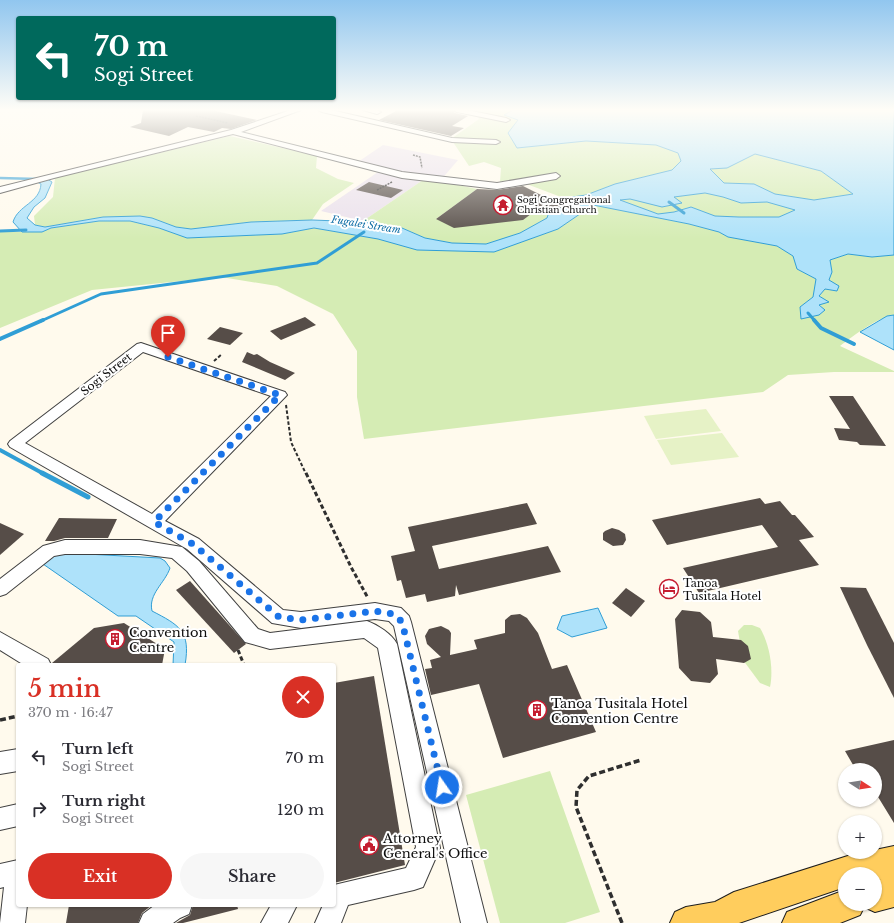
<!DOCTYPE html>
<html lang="en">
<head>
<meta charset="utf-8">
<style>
	body { margin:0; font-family:"Libre Baskerville",serif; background:#f7f7f7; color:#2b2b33; height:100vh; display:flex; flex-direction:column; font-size:15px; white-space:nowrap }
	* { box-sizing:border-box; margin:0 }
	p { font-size:13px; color:#7c7c81 }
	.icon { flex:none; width:22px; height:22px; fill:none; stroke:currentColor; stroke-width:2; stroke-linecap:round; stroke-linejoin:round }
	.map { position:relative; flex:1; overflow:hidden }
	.panel { position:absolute; left:16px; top:663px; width:320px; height:244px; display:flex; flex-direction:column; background:#fff; border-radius:4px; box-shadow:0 1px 3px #0004 }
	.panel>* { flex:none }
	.top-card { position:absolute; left:16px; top:16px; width:320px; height:84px; border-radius:4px; box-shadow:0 1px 3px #0004; background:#00695c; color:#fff; overflow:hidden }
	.needle { width:26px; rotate:102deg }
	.tools { position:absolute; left:838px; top:763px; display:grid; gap:8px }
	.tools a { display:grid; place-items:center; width:44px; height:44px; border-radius:50%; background:#fff; box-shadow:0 1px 3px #0004; font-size:20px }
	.pin { position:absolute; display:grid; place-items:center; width:34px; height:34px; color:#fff; margin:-41px -17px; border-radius:50% 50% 50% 0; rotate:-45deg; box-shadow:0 0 4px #0007 }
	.pin .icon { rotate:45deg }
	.me { position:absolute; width:44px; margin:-22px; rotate:347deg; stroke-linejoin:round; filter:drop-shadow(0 0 3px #0008) }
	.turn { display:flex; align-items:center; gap:14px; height:84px; padding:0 12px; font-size:18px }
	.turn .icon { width:52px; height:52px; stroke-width:2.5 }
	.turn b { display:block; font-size:28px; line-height:34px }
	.round { display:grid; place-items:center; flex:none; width:42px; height:42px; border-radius:21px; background:#f7f7f7 }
	.overview { display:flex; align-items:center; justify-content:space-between; height:68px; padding:0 12px }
	h1 { font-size:24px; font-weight:600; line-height:30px; color:#d93025 }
	.action { display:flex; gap:8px; margin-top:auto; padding:8px 12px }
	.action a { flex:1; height:46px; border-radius:24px; background:#d93025; color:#fff; font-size:16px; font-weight:600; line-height:46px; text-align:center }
	.action a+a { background:#f7f7f7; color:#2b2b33 }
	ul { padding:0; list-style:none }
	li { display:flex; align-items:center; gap:12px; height:52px; padding:0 12px }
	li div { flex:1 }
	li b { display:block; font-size:15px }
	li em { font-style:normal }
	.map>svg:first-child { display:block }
	.industrial { fill:#eae0ec }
	.green { fill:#d5ecb4 }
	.pitch { fill:#e6f2c6 }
	.water { fill:#aee2fa; stroke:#309ed5; fill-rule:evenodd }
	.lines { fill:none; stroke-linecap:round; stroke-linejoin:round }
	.stream-far3 { stroke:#309ed5; stroke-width:2.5 }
	.stream-far2 { stroke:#309ed5; stroke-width:3 }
	.stream-far1 { stroke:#309ed5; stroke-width:4 }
	.stream { stroke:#309ed5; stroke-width:5 }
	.building { fill:#564d48 }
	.minor-casing { stroke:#404040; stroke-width:2 }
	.major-casing { stroke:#1e1e1e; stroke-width:2 }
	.path-far3 { stroke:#2f2f2f; stroke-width:1.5; stroke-dasharray:2 1; stroke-linecap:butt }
	.path-far2 { stroke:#2f2f2f; stroke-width:2; stroke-dasharray:3.5 2; stroke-linecap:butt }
	.path-far1 { stroke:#2f2f2f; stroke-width:3; stroke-dasharray:4.5 2.5; stroke-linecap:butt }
	.path { stroke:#2f2f2f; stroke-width:3.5; stroke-dasharray:6 3; stroke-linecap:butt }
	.minor { fill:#fff; fill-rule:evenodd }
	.major { fill:#ffcd5d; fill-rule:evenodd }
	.route { stroke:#1a73e8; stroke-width:7; stroke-dasharray:0 12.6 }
	.labels { text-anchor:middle; stroke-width:4; stroke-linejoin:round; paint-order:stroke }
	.far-poi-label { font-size:9px; fill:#0d0d0d; stroke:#fff; text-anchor:start }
	.far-water-label { font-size:10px; font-style:italic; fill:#0f6ea6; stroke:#fff }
	.street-label { font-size:11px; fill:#0d0d0d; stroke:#fff }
	.poi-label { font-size:11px; fill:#0d0d0d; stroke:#fff; text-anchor:start }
	.near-poi-label { font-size:13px; fill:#0d0d0d; stroke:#fff; text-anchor:start }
</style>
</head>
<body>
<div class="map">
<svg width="894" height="923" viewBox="0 0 894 923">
	<rect width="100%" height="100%" fill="#fffaed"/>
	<polygon class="industrial" points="383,145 458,160 440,181 423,180 363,221 321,211 378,172 352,166"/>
	<g class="green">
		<polygon points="453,110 513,110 504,115 518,120 517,148 586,141 656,145 678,153 681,161 672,170 615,184 586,195 572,197 561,197 524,183 500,182 501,168 484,162 469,166 451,139 479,119 477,115"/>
		<polygon points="230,136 317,156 316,168 338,179 354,183 323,204 312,220 251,222 191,229 176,227 152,218 144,217 103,217 45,227 35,225 34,216 53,197 55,178"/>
		<polygon points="755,154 821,171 853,194 814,200 775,194 754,184 724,183 709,169 727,168"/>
		<polygon points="423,180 453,184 477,189 436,219 550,209 548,218 520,233 486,244 453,243 425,238 402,228 363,221"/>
		<polygon points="705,193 723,197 741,203 767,202 796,210 779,217 739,217 715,216 691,207 674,212 658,214 619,200 630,199 663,207 681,203 673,197"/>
		<path d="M593 205 689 224 719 232 728 237 777 246 793 256 797 269 816 279 813 297 800 307 802 319 824 310 819 304 828 302 819 296 825 289 838 291 829 280 832 272 830 260 848 254 872 257 894 255V315C878 317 853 336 840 346L894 371V372H834L788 375 763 392 364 439 357 397V351L333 314 277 286 221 277 92 290 0 328V232H42L51 228 99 221H130L159 228 187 238 282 234 314 228 378 239 417 250 494 252 558 229Z"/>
		<path d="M744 625H752L760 628C769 643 774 668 770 687L760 683 743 660 738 631Z"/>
		<polygon points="550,771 600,912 565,923 500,923 466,795"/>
	</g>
	<g class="pitch">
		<polygon points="706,409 721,431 656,439 644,416"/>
		<polygon points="722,433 739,457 671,465 657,440"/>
	</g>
	<g class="water">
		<path d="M513 110H894V255L872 257 848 254 830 260 832 272 829 280 839 286 837 291 825 289 819 296 829 302 819 305 825 310 819 315 801 319 800 307 813 297 816 279 797 269 793 256 777 246 728 237 719 232 689 224 593 205 558 229 494 252 417 250 378 239 314 228 282 234 187 238 159 228 130 221H99L51 228 42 232H22L13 222C18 205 40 203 41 184L33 180 44 177 52 182 45 198 34 207 27 218 35 225 45 227 103 217 140 216 152 218 176 227 191 229 251 222 312 220 365 222 402 228 425 238 452 243 486 244 520 233 547 218 550 209 572 197 586 195 615 184 672 170 681 161 678 153 656 145 586 141 517 148 508 133 518 120 504 115ZM755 154 821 171 853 194 814 200 775 194 754 184 724 183 710 169 727 168ZM705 193 723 197 741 203 767 202 795 210 779 217H739L715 216 691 207 674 212 658 214 620 200 630 199 662 207 682 203 674 197Z"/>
		<polygon points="894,315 894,350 860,332 887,316"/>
		<path d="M68 553 160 558 165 561 170 568C165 583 148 594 152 611 179 625 191 631 185 665H173L174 642 136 616H118L43 564 53 556Z"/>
		<polygon points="598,608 607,628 572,637 557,629 562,616"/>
	</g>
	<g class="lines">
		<polyline class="stream-far3" points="0,178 38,179"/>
		<g class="stream-far2">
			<polyline points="669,202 684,213"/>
			<polyline points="0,231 26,230"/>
			<polyline points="808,313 815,321"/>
			<polyline points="41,321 101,294 317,263 364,232"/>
		</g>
		<g class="stream-far1">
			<polyline points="814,320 821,328 854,344"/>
			<polyline points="0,339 43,320"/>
			<polyline points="0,450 44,474"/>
		</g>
		<polyline class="stream" points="42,473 88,497"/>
	</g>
	<g class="building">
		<polygon points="143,110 211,110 257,120 231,129 222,128 214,132 188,127 169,136 130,127 141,123"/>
		<polygon points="398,110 452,110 455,113 468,116 452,126 464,128 451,136 379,120"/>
		<polygon points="369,182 403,190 391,198 356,190"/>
		<polygon points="523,186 565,207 535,211 523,220 454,228 436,219 477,189 497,190"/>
		<polygon points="305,317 316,325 281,340 270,331"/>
		<polygon points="220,327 243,333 230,345 207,339"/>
		<polygon points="247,352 254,355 257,354 270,362 295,373 285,380 242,362"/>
		<polygon points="829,396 853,396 886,446 860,445 857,442 839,440 834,428 850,429"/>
		<polygon points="760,498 765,504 780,501 792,515 795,515 814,537 799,540 819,565 699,593 683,568 778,547 762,525 667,545 652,520"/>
		<polygon points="527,503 537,524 432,546 439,569 548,546 561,572 459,595 456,585 455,596 427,602 425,594 406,598 401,580 397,581 391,556 415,551 408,527"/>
		<polygon points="59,518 117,519 108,538 65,538 54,541 45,541"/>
		<polygon points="0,523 24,534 0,555"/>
		<polygon points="612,528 619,530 625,534 626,540 623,545 613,546 603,540 603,533 605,531"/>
		<polygon points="190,581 246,644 234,653 176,590"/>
		<polygon points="840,587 866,588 894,643 894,698 867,645"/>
		<polygon points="626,588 645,601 631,617 612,603"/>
		<polygon points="682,610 700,612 711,622 713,637 741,640 748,646 751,659 744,663 716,659 718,674 710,683 691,681 679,668 675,619"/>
		<polygon points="520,614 527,618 538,633 552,669 567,665 596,732 503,758 479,684 431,695 425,669 432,668 430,660 441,657 427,644 425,636 429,629 441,626 449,630 451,633 450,655 477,649 474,640 505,633 505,620 511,615"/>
		<polygon points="124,623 165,649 162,665 52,665 52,663 94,628"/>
		<polygon points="374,676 405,865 334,883 334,683"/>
		<polygon points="894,740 894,823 875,792 875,770 856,770 845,751"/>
		<polygon points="69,905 152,905 142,913 138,923 66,923"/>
		<polygon points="193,905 237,905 238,909 183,923 176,923 190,915"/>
	</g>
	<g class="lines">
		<defs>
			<g id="minor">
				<polygon points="291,110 301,110 241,132 402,172 497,183 556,173 560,176 556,179 497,189 402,178 233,134 54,178 0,193 0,187 231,130"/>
				<polygon points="318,110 331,110 452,138 496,140 500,142 496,144 452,142 322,112"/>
				<polygon points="363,110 377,110 381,112 377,114"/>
				<polygon points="453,110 467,110 506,118 510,120 506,122 457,112"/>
				<path d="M141 343 285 392 287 395 165 521 199 539 283 610 301 612 375 603 401 608 409 616 411 622 487 923H461L394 626 389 621 375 619 301 628 272 623 187 549 10 447 8 444 10 441 137 344ZM143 352 271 396 152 514 25 443Z"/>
				<path d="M65 540H140L182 547 199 561 258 629 270 633 367 621C378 625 392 634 397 644L440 848 423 887 414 890 348 905 341 923H315L323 905H334V885L406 868 416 847 378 648 364 638 270 649 245 642 187 571 172 558 140 554H65L54 556 6 594 0 596V579L43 546Z"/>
				<polygon points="0,632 48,659 51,665 24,665 0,650"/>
				<polygon points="18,749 18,771 0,774 0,752"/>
				<polygon points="18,804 18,826 0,830 0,808"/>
				<polygon points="18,860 18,905 27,905 25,923 0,923 4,887 0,888 0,864"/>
				<polygon points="155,905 192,905 189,914 180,918 173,923 139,923 143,914"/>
				<polygon points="271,905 297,905 288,923 261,923"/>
			</g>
			<polygon id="major" points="894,846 894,907 875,912 864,907 860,915 840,923 782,923 787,912 845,890 845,904 875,904 875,880 881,879 875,880 875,874 845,874 845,887 739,923 670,923 675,912 686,907 715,902 734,892 854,854 875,852 875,850"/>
		</defs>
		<use href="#minor" class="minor-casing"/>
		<use href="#major" class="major-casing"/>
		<g class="path-far3">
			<polyline points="196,116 228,123"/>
			<polyline points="413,155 420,157 422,168"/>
			<polyline points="377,190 392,182"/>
		</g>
		<g class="path-far2">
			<polyline points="214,361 222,354"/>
			<polyline points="286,405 291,442 306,474"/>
		</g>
		<g class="path-far1">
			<polyline points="306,473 351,567 368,598"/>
			<polyline points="238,650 244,665"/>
		</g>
		<g class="path">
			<polyline points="0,720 18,716"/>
			<polyline points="622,923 576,807 577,790 589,776 641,760"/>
		</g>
		<use href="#minor" class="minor"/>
		<use href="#major" class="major"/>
	</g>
	<linearGradient id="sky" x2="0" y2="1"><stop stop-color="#91c6ef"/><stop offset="0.46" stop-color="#fffdf7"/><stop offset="1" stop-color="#fffdf7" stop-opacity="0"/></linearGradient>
	<rect width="894" height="239" fill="url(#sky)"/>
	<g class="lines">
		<polyline class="route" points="168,357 280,395 154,522 193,544 279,617 301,620 375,611 394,614 402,622 442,787"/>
	</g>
	<defs>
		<symbol id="temple-ring" viewBox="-11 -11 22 22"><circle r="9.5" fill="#fff" stroke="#c51d30" stroke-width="1.5"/><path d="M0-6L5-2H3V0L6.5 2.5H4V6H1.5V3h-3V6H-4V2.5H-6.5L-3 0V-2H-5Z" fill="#c51d30"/></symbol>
		<symbol id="hotel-ring" viewBox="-11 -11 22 22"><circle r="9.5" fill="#fff" stroke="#c51d30" stroke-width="1.5"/><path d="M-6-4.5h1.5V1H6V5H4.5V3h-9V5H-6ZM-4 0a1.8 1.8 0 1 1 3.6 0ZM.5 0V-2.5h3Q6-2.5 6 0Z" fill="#c51d30"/></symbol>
		<symbol id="building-ring" viewBox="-11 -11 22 22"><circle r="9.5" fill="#fff" stroke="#c51d30" stroke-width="1.5"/><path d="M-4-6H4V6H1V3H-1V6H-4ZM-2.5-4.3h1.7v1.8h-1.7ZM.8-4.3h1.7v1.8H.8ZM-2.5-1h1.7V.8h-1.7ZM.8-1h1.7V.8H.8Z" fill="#c51d30"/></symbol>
		<symbol id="civic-ring" viewBox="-11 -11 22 22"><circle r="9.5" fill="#fff" stroke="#c51d30" stroke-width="1.5"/><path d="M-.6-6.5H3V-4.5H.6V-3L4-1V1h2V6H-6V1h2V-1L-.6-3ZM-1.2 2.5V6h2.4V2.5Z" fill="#c51d30"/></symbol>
	</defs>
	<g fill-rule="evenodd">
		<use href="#temple-ring" x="492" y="194" width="22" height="22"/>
		<use href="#hotel-ring" x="658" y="578" width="22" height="22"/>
		<use href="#building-ring" x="104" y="628" width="22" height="22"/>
		<use href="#building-ring" x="526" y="699" width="22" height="22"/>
		<use href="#civic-ring" x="358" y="834" width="22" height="22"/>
	</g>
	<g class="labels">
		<g class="far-poi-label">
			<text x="517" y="203">Sogi Congregational<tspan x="517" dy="10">Christian Church</tspan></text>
		</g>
		<g class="far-water-label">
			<text transform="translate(366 224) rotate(9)" y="4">Fugalei Stream</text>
		</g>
		<g class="street-label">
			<text transform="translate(106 374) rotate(-38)" y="4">Sogi Street</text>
		</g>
		<g class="poi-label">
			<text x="683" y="587">Tanoa<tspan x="683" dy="13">Tusitala Hotel</tspan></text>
		</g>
		<g class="near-poi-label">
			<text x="129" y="637">Convention<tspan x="129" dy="15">Centre</tspan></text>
			<text x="551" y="708">Tanoa Tusitala Hotel<tspan x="551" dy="15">Convention Centre</tspan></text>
			<text x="383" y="843">Attorney<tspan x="383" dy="15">General's Office</tspan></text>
		</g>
	</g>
</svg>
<div class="tools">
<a><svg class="needle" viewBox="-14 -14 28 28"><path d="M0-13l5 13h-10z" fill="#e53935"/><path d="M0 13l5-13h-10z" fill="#7c7c81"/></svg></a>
<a>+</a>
<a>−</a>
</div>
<div class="pin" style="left:168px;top:357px;background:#d93025"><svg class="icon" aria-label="arrive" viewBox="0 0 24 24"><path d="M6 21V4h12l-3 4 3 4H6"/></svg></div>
<svg class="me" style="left:442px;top:787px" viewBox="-20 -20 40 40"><circle r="17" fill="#1a73e8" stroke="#fff" stroke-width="3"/><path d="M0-11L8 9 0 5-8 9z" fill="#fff"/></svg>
<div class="top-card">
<div class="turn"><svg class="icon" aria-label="left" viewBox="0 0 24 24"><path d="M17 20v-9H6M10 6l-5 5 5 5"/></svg><div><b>70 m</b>Sogi Street</div></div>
</div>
<section class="panel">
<div class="overview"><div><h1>5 min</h1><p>370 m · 16:47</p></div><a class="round" style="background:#d93025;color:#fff"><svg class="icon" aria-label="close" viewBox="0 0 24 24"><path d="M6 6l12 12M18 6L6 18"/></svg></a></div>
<ul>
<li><svg class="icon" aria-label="left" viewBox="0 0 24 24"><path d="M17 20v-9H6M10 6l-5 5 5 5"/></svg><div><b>Turn left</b><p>Sogi Street</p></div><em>70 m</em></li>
<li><svg class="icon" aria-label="right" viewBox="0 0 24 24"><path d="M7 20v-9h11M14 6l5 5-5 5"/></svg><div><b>Turn right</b><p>Sogi Street</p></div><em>120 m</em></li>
</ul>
<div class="action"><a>Exit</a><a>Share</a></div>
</section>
</div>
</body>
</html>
